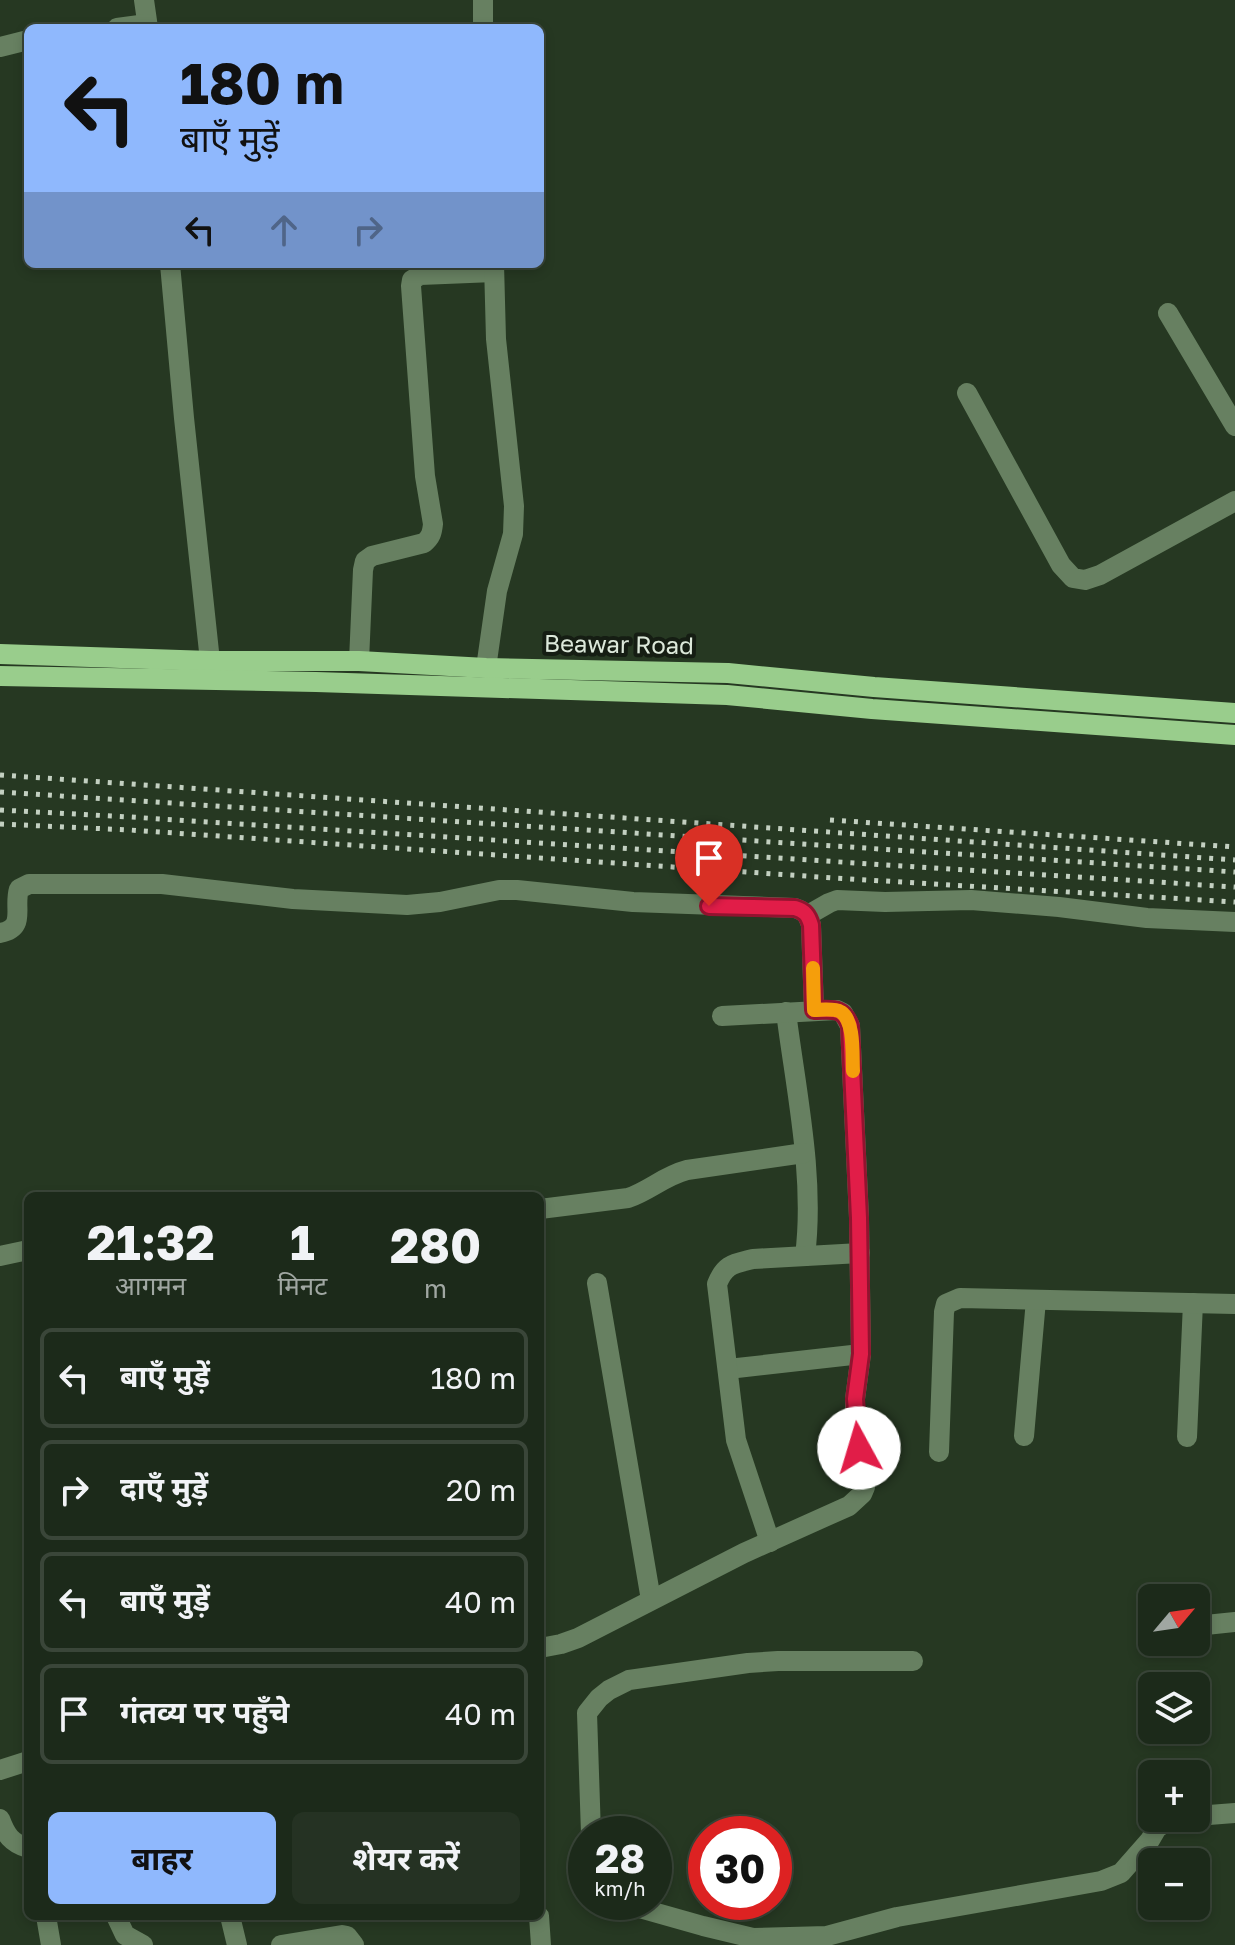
<!DOCTYPE html>
<html lang="hi">
<head>
<meta charset="utf-8">
<style>
	body { margin:0; font-family:"Golos Text","Noto Sans Devanagari",sans-serif; background:#253223; color:#f1f3f6; height:100vh; display:flex; flex-direction:column; font-size:30px; white-space:nowrap }
	* { box-sizing:border-box; margin:0 }
	p { font-size:26px; color:#a0a7a2 }
	.icon { flex:none; width:44px; height:44px; fill:none; stroke:currentColor; stroke-width:2; stroke-linecap:round; stroke-linejoin:round }
	.map { position:relative; flex:1; overflow:hidden }
	.side { position:absolute; left:24px; top:1192px; width:520px; height:728px; display:flex; flex-direction:column; background:#1c2a1a; border-radius:12px; box-shadow:0 4px 12px #0003,0 0 0 2px #3a4639 }
	.side>* { flex:none }
	.banner { position:absolute; left:24px; top:24px; width:520px; height:244px; border-radius:12px; box-shadow:0 4px 12px #0003,0 0 0 2px #3a4639; background:#8fb8fd; color:#111; overflow:hidden }
	.needle { width:52px; rotate:61deg }
	.buttons { position:absolute; left:1138px; top:1584px; display:grid; gap:16px }
	.buttons a { display:grid; place-items:center; width:72px; height:72px; border-radius:12px; background:#1c2a1a; box-shadow:0 4px 12px #0003,0 0 0 2px #3a4639; font-size:40px }
	.speed { position:absolute; left:568px; top:1816px; display:flex; gap:16px; font-size:40px; font-weight:700; text-align:center }
	.speed>* { display:grid; place-content:center; width:104px; height:104px; border-radius:50%; background:#1c2a1a; box-shadow:0 4px 12px #0003,0 0 0 2px #3a4639; line-height:1 }
	.speed small { font-size:20px; font-weight:400 }
	.speed .limit { border:12px solid #d22; background:#fff; color:#111 }
	.pin { position:absolute; display:grid; place-items:center; width:68px; height:68px; color:#fff; margin:-82px -34px; border-radius:50% 50% 50% 0; rotate:-45deg; box-shadow:0 0 8px #0007 }
	.pin .icon { rotate:45deg }
	.me { position:absolute; width:88px; margin:-44px; rotate:354deg; stroke-linejoin:round; filter:drop-shadow(0 0 6px #0008) }
	.turn { display:flex; align-items:center; gap:28px; height:168px; padding:0 24px; font-size:36px }
	.turn .icon { width:104px; height:104px; stroke-width:2.5 }
	.turn b { display:block; font-size:56px; line-height:68px }
	.lanes { display:flex; align-items:center; height:76px; padding:0 24px; background:#0003; justify-content:center; gap:40px; direction:ltr }
	.lanes .off { opacity:.35 }
	.eta { display:flex; justify-content:space-evenly; align-items:center; height:136px; text-align:center }
	.eta b { font-size:48px; font-weight:700; line-height:56px }
	.cta { display:flex; gap:16px; margin-top:auto; padding:16px 24px }
	.cta a { flex:1; height:92px; border-radius:12px; background:#8fb8fd; color:#111; font-size:32px; font-weight:700; line-height:92px; text-align:center }
	.cta a+a { background:#253223; color:#f1f3f6 }
	ul { padding:0; list-style:none }
	li { display:flex; align-items:center; gap:24px; height:100px; margin:0 16px 12px; padding:0 8px; border:4px solid #3a4639; border-radius:12px }
	li div { flex:1 }
	li b { display:block; font-size:30px }
	li em { font-style:normal }
	.map>svg:first-child { display:block }
	.lines { fill:none; stroke-linecap:round; stroke-linejoin:round }
	.minor { stroke:#678061; stroke-width:20 }
	.major { stroke:#99cd8c; stroke-width:20 }
	.rail { stroke:#c3d0c1; stroke-width:5; stroke-dasharray:4 8; stroke-linecap:butt }
	.route-casing { stroke:#92132f; stroke-width:20 }
	.route { stroke:#e11d48; stroke-width:14 }
	.slow { stroke:#f59e0b; stroke-width:14 }
	.labels { text-anchor:middle; stroke-width:8; stroke-linejoin:round; paint-order:stroke }
	.street-label { font-size:24px; fill:#dce8da; stroke:#151d13 }
</style>
</head>
<body>
<div class="map">
<svg width="1235" height="1945" viewBox="0 0 1235 1945">
	<rect width="100%" height="100%" fill="#263822"/>
	<g class="lines">
		<g class="minor">
			<polyline points="144,0 148,28"/>
			<polyline points="117,28 147,24"/>
			<polyline points="483,28 483,0"/>
			<polyline points="0,47 28,40"/>
			<polyline points="170,264 184,418 210,661"/>
			<polyline points="1168,313 1235,426"/>
			<polyline points="967,393 1061,565 1073,578 1085,580 1100,575 1235,501"/>
			<path d="M359 661 363 570 365 561 372 556 424 543C431 537 432 533 433 524L425 476 411 286 412 280 420 275 494 272"/>
			<polyline points="486,668 497,591 513,534 514,506 496,339 494,264"/>
			<polyline points="808,915 829,903 837,900 885,902 971,900 1059,907 1147,918 1235,922"/>
			<path d="M0 933C27 928 13 908 19 889L29 884H162L293 899 407 905 440 902 499 890H517L633 902 795 908C805 911 808 915 811 925L814 1010"/>
			<path d="M786 1012C796 1091 815 1177 805 1256"/>
			<path d="M540 1209 628 1198C649 1191 664 1176 687 1170L804 1153"/>
			<polyline points="0,1256 28,1250"/>
			<polyline points="597,1283 651,1600"/>
			<polyline points="728,1369 861,1354"/>
			<polyline points="1024,1436 1036,1300"/>
			<polyline points="1187,1437 1193,1303"/>
			<polyline points="939,1452 944,1312 946,1304 960,1298 1235,1304"/>
			<path d="M770 1542 736 1440 717 1284C725 1264 733 1264 753 1259L860 1253"/>
			<polyline points="1196,1626 1235,1622"/>
			<polyline points="540,1648 561,1644 578,1638 744,1553 849,1506 862,1494 865,1487 855,1419 855,1399 861,1354 859,1218 850,1026 843,1013 837,1010 722,1016"/>
			<polyline points="0,1770 28,1761"/>
			<polyline points="1196,1816 1235,1813"/>
			<path d="M0 1819C6 1835 11 1843 28 1848"/>
			<polyline points="591,1834 587,1713 599,1698 609,1690 629,1680 748,1663 778,1661 913,1661"/>
			<polyline points="618,1902 703,1926 753,1938 827,1936 897,1917 1101,1881 1121,1873 1150,1840 1157,1828 1173,1818"/>
			<polyline points="46,1916 51,1945"/>
			<polyline points="116,1916 125,1935 143,1945"/>
			<polyline points="230,1916 237,1945"/>
			<polyline points="539,1916 541,1945"/>
			<polyline points="281,1945 342,1935 347,1936 354,1945"/>
		</g>
		<g class="major">
			<polyline points="0,654 210,661 359,661 486,668 728,673 874,687 1235,713"/>
			<polyline points="0,676 316,682 727,695 872,709 1235,735"/>
		</g>
		<g class="rail">
			<polyline points="0,775 1235,860"/>
			<polyline points="0,792 1235,872"/>
			<polyline points="0,810 130,817 1235,887"/>
			<polyline points="830,820 1235,847"/>
			<polyline points="0,824 130,830 834,878 1235,902"/>
		</g>
	</g>
	<g class="lines">
		<defs>
			<path id="route" d="M709 906 795 908C805 911 808 915 811 925L814 1010C832 1010 843 1006 850 1026L859 1218 861 1354 855 1399 859 1448"/>
		</defs>
		<use href="#route" class="route-casing"/>
		<use href="#route" class="route"/>
		<path class="slow" d="M813 968 814 1010C822 1010 834 1008 841 1012 855 1021 852 1056 853 1071"/>
	</g>
	<g class="labels">
		<g class="street-label">
			<text transform="translate(619 645) rotate(1)" y="8">Beawar Road</text>
		</g>
	</g>
</svg>
<div class="buttons">
<a><svg class="needle" viewBox="-14 -14 28 28"><path d="M0-13l5 13h-10z" fill="#e53935"/><path d="M0 13l5-13h-10z" fill="#a0a7a2"/></svg></a>
<a><svg class="icon" aria-label="layers" viewBox="0 0 24 24"><path d="M12 4l9 5-9 5-9-5zM3 14l9 5 9-5"/></svg></a>
<a>+</a>
<a>−</a>
</div>
<div class="speed"><div>28<small>km/h</small></div><div class="limit">30</div></div>
<div class="pin" style="left:709px;top:906px;background:#d93025"><svg class="icon" aria-label="arrive" viewBox="0 0 24 24"><path d="M6 21V4h12l-3 4 3 4H6"/></svg></div>
<svg class="me" style="left:859px;top:1448px" viewBox="-20 -20 40 40"><circle r="19" fill="#fff"/><path d="M0-13L10 11 0 6-10 11z" fill="#e11d48"/></svg>
<div class="banner">
<div class="turn"><svg class="icon" aria-label="left" viewBox="0 0 24 24"><path d="M17 20v-9H6M10 6l-5 5 5 5"/></svg><div><b>180 m</b>बाएँ मुड़ें</div></div>
<div class="lanes"><svg class="icon" aria-label="left" viewBox="0 0 24 24"><path d="M17 20v-9H6M10 6l-5 5 5 5"/></svg><svg class="icon off" aria-label="ahead" viewBox="0 0 24 24"><path d="M12 20V5M6 11l6-6 6 6"/></svg><svg class="icon off" aria-label="right" viewBox="0 0 24 24"><path d="M7 20v-9h11M14 6l5 5-5 5"/></svg></div>
</div>
<section class="side">
<div class="eta">
<div><b>21:32</b><p>आगमन</p></div>
<div><b>1</b><p>मिनट</p></div>
<div><b>280</b><p>m</p></div>
</div>
<ul>
<li><svg class="icon" aria-label="left" viewBox="0 0 24 24"><path d="M17 20v-9H6M10 6l-5 5 5 5"/></svg><div><b>बाएँ मुड़ें</b></div><em>180 m</em></li>
<li><svg class="icon" aria-label="right" viewBox="0 0 24 24"><path d="M7 20v-9h11M14 6l5 5-5 5"/></svg><div><b>दाएँ मुड़ें</b></div><em>20 m</em></li>
<li><svg class="icon" aria-label="left" viewBox="0 0 24 24"><path d="M17 20v-9H6M10 6l-5 5 5 5"/></svg><div><b>बाएँ मुड़ें</b></div><em>40 m</em></li>
<li><svg class="icon" aria-label="arrive" viewBox="0 0 24 24"><path d="M6 21V4h12l-3 4 3 4H6"/></svg><div><b>गंतव्य पर पहुँचे</b></div><em>40 m</em></li>
</ul>
<div class="cta"><a>बाहर</a><a>शेयर करें</a></div>
</section>
</div>
</body>
</html>
